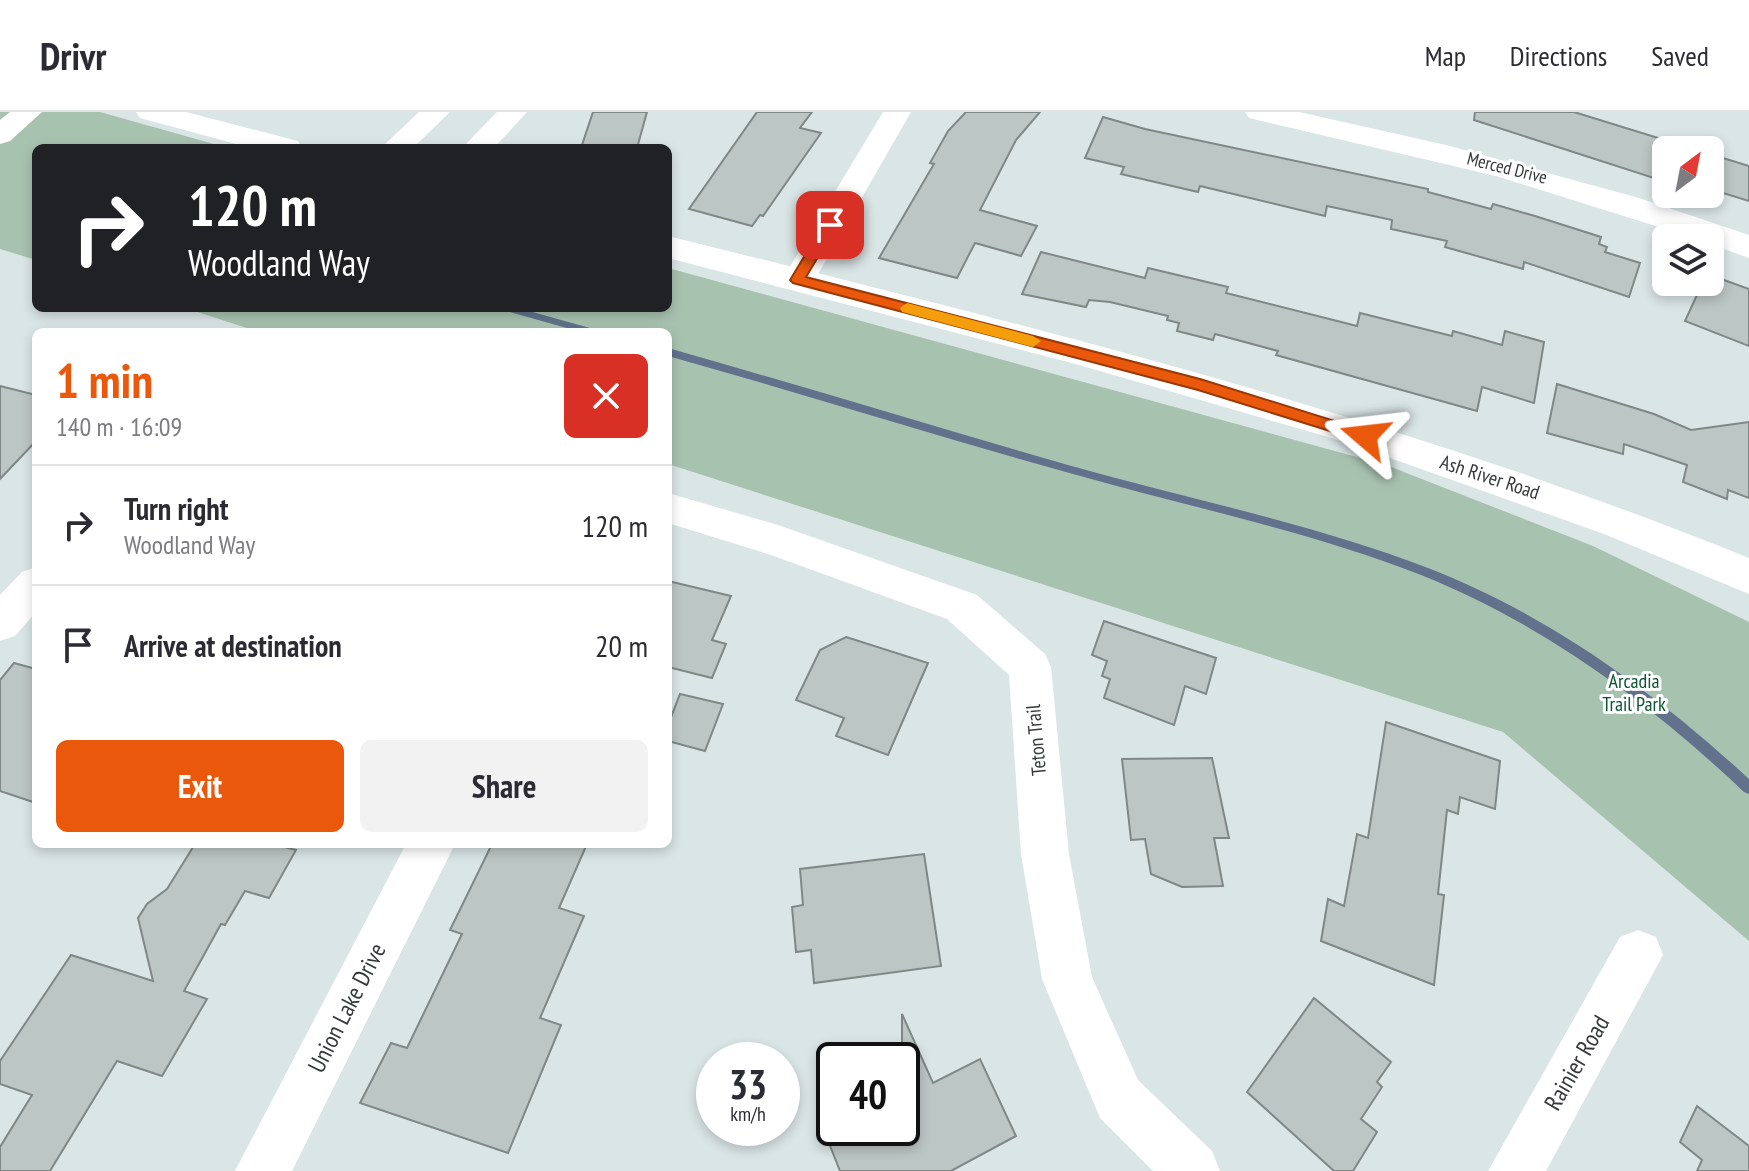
<!DOCTYPE html>
<html lang="en">
<head>
<meta charset="utf-8">
<style>
	body { margin:0; font-family:"PT Sans Narrow",sans-serif; background:#f2f2f3; color:#2b2b33; height:100vh; display:flex; flex-direction:column; font-size:30px; white-space:nowrap }
	* { box-sizing:border-box; margin:0 }
	p { font-size:26px; color:#7c7c81 }
	.icon { flex:none; width:44px; height:44px; fill:none; stroke:currentColor; stroke-width:2; stroke-linecap:round; stroke-linejoin:round }
	.map { position:relative; flex:1; overflow:hidden }
	.panel { position:absolute; left:32px; top:216px; width:640px; height:520px; display:flex; flex-direction:column; background:#fff; border-radius:12px; box-shadow:0 4px 12px #0003 }
	.panel>* { flex:none }
	.banner { position:absolute; left:32px; top:32px; width:640px; height:168px; border-radius:12px; box-shadow:0 4px 12px #0003; background:#202124; color:#fff; overflow:hidden }
	.needle { width:52px; rotate:32deg }
	.tools { position:absolute; left:1652px; top:24px; display:grid; gap:16px }
	.tools a { display:grid; place-items:center; width:72px; height:72px; border-radius:12px; background:#fff; box-shadow:0 4px 12px #0003; font-size:40px }
	.speed { position:absolute; left:696px; top:930px; display:flex; gap:16px; font-size:40px; font-weight:700; text-align:center }
	.speed>* { display:grid; place-content:center; width:104px; height:104px; border-radius:50%; background:#fff; box-shadow:0 4px 12px #0003; line-height:1 }
	.speed small { font-size:20px; font-weight:400 }
	.speed .limit { border:4px solid #111; border-radius:12px; background:#fff; color:#111 }
	.pin { position:absolute; display:grid; place-items:center; width:68px; height:68px; color:#fff; margin:-34px; border-radius:16px; box-shadow:0 4px 12px #0006 }
	.me { position:absolute; width:88px; margin:-44px; rotate:287deg; stroke-linejoin:round; filter:drop-shadow(0 0 6px #0008) }
	.turn { display:flex; align-items:center; gap:28px; height:168px; padding:0 24px; font-size:36px }
	.turn .icon { width:104px; height:104px; stroke-width:2.5 }
	.turn b { display:block; font-size:56px; line-height:68px }
	.round { display:grid; place-items:center; flex:none; width:84px; height:84px; border-radius:12px; background:#f2f2f3 }
	.overview { display:flex; align-items:center; justify-content:space-between; height:136px; padding:0 24px }
	h1 { font-size:48px; font-weight:700; line-height:60px; color:#ea580c }
	.primary-button { display:flex; gap:16px; margin-top:auto; padding:16px 24px }
	.primary-button a { flex:1; height:92px; border-radius:12px; background:#ea580c; color:#fff; font-size:32px; font-weight:700; line-height:92px; text-align:center }
	.primary-button a+a { background:#f2f2f3; color:#2b2b33 }
	ul { padding:0; list-style:none }
	li { display:flex; align-items:center; gap:24px; height:120px; padding:0 24px; border-top:2px solid #e1e1e2 }
	li div { flex:1 }
	li b { display:block; font-size:30px }
	li em { font-style:normal }
	header { display:flex; align-items:center; gap:48px; box-sizing:border-box; height:112px; padding:0 40px; background:#fff; border-bottom:2px solid #e1e1e2 }
	header strong { font-size:38px }
	nav { display:flex; gap:44px; margin-inline-start:auto; font-size:28px }
	.map>svg:first-child { display:block }
	.green { fill:#a8c2b0 }
	.lines { fill:none; stroke-linecap:round; stroke-linejoin:round }
	.stream { fill:#62728d; fill-rule:evenodd }
	.building { fill:#bcc6c4; stroke:#7f8886; stroke-width:2 }
	.minor { fill:#fff; fill-rule:evenodd }
	.tertiary { fill:#fff; fill-rule:evenodd }
	.route { fill:#ea580c; stroke:#983908; stroke-width:2 }
	.slow { fill:#f59e0b }
	.labels { text-anchor:middle; stroke-width:6; stroke-linejoin:round; paint-order:stroke }
	.far-street-label { font-size:18px; fill:#35393a; stroke:#fff }
	.street-label { font-size:20px; fill:#35393a; stroke:#fff }
	.park-label { font-size:20px; fill:#0d5530; stroke:#fff }
	.near-street-label { font-size:24px; fill:#35393a; stroke:#fff }
</style>
</head>
<body>
<header>
<strong>Drivr</strong>
<nav><a>Map</a><a>Directions</a><a>Saved</a></nav>
</header>
<div class="map">
<svg width="1749" height="1059" viewBox="0 0 1749 1059">
	<rect width="100%" height="100%" fill="#dae5e6"/>
	<g class="green">
		<polygon points="0,0 100,0 228,36 36,36 36,148 0,137"/>
		<polygon points="668,156 1386,353 1593,434 1749,510 1749,829 1503,620 668,352 668,220 259,220 185,196 668,196"/>
	</g>
	<g class="lines">
		<g class="stream">
			<polygon points="501,196 518,196 597,218 599,220 581,220 503,198"/>
			<path d="M668 236C802 274 935 315 1068 353 1188 387 1311 411 1428 456 1549 503 1655 580 1749 667V682L1744 680C1649 590 1543 512 1421 463 1309 419 1189 395 1073 362 938 325 804 282 668 244Z"/>
		</g>
	</g>
	<g class="building">
		<polygon points="593,0 647,0 637,36 581,36"/>
		<polygon points="757,0 812,0 800,16 821,21 763,104 760,103 752,114 689,97"/>
		<polygon points="966,0 1040,0 1016,28 980,98 1037,114 1021,144 975,131 957,166 879,146 934,52 930,51 948,19"/>
		<polygon points="1475,0 1574,0 1697,38 1666,38 1666,70 1474,8"/>
		<polygon points="1103,5 1145,17 1428,77 1428,80 1491,97 1493,92 1535,104 1601,125 1599,132 1607,135 1605,140 1640,151 1629,185 1524,150 1523,157 1445,135 1447,129 1391,117 1392,108 1327,94 1325,104 1200,74 1198,80 1121,62 1124,55 1085,46"/>
		<polygon points="1710,42 1749,54 1749,89 1710,77"/>
		<polygon points="1041,140 1145,166 1148,156 1228,175 1226,181 1357,214 1360,201 1452,224 1453,219 1502,233 1505,219 1544,230 1534,291 1482,275 1477,299 1276,243 1278,239 1215,222 1213,228 1177,219 1179,211 1167,208 1168,204 1110,190 1089,188 1086,195 1022,182"/>
		<polygon points="1713,164 1749,177 1749,234 1685,209 1703,170 1711,170"/>
		<polygon points="1557,272 1654,302 1691,318 1749,310 1749,386 1728,378 1727,387 1683,370 1687,353 1624,332 1623,342 1547,321"/>
		<polygon points="0,274 36,283 36,329 0,367"/>
		<polygon points="668,469 731,484 712,528 726,532 712,566 668,555"/>
		<polygon points="1104,509 1216,546 1206,582 1185,574 1174,613 1104,586 1110,567 1102,564 1107,549 1092,543"/>
		<polygon points="846,525 928,551 888,643 836,624 844,606 796,588 820,538"/>
		<polygon points="14,551 36,557 36,691 0,679 0,568"/>
		<polygon points="680,582 723,592 705,639 668,629 668,613"/>
		<polygon points="1386,610 1500,649 1495,697 1460,685 1458,702 1447,698 1438,782 1444,783 1434,873 1321,829 1328,787 1344,794 1357,722 1368,726"/>
		<polygon points="1212,646 1229,726 1214,726 1223,774 1182,775 1151,762 1145,727 1131,728 1122,647"/>
		<polygon points="195,732 273,732 296,738 269,786 245,779 225,813 221,812 184,879 207,887 162,964 117,949 50,1059 0,1059 0,1035 32,983 0,972 0,949 71,843 153,869 138,806 147,792 167,777"/>
		<polygon points="492,732 587,732 559,796 584,804 540,906 561,913 508,1041 360,991 391,931 407,936 462,822 450,818"/>
		<polygon points="924,742 941,854 814,871 811,838 796,840 792,795 803,793 800,757"/>
		<polygon points="1314,886 1391,950 1377,970 1382,975 1361,1007 1377,1020 1353,1059 1334,1059 1247,980"/>
		<polygon points="902,902 933,971 980,947 1016,1024 951,1059 840,1059 823,1016 902,1016"/>
		<polygon points="1697,994 1749,1034 1749,1059 1697,1059 1702,1048 1680,1030"/>
	</g>
	<g class="lines">
		<g class="minor">
			<polygon points="10,0 42,0 10,29 0,32 0,8"/>
			<polygon points="419,0 450,0 413,36 381,36"/>
			<polygon points="497,0 527,0 494,36 462,36"/>
			<polygon points="883,0 911,0 810,176 798,179 786,176 782,168"/>
			<polygon points="1245,0 1299,0 1446,33 1639,86 1749,123 1749,146 1710,132 1710,126 1694,126 1496,64 1249,6"/>
			<polygon points="668,381 778,413 977,483 1045,542 1051,555 1069,742 1092,865 1138,968 1212,1039 1220,1059 1153,1059 1100,1006 1042,867 1021,742 1009,563 947,507 771,443 668,411"/>
			<polygon points="36,455 36,500 15,524 0,529 0,483 22,460"/>
			<polygon points="406,732 455,732 292,1059 235,1059"/>
			<polygon points="1638,818 1656,825 1663,843 1546,1059 1488,1059 1620,825"/>
		</g>
		<g class="tertiary">
			<polygon points="136,0 186,0 298,29 302,36 251,36 140,6"/>
			<path d="M668 124C1034 215 1399 304 1749 446V482L1604 422 1342 329 1079 253 668 146Z"/>
		</g>
	</g>
	<polygon class="route" points="825,110 837,113 806,165 1200,267 1370,320 1373,324 1365,330 1198,278 793,171 790,168"/>
	<polygon class="slow" points="907,191 1033,224 1041,229 1033,235 902,200 900,196"/>
	<g class="labels">
		<g class="far-street-label">
			<text transform="translate(1507 56) rotate(14)" y="6">Merced Drive</text>
		</g>
		<g class="street-label">
			<text transform="translate(1490 365) rotate(18)" y="7">Ash River Road</text>
			<text transform="translate(1036 628) rotate(-95)" y="7">Teton Trail</text>
		</g>
		<g class="park-label">
			<text x="1634" y="576">Arcadia<tspan x="1634" dy="23">Trail Park</tspan></text>
		</g>
		<g class="near-street-label">
			<text transform="translate(347 896) rotate(-63)" y="8">Union Lake Drive</text>
			<text transform="translate(1577 951) rotate(-60)" y="8">Rainier Road</text>
		</g>
	</g>
</svg>
<div class="tools">
<a><svg class="needle" viewBox="-14 -14 28 28"><path d="M0-13l5 13h-10z" fill="#e53935"/><path d="M0 13l5-13h-10z" fill="#7c7c81"/></svg></a>
<a><svg class="icon" aria-label="layers" viewBox="0 0 24 24"><path d="M12 4l9 5-9 5-9-5zM3 14l9 5 9-5"/></svg></a>
</div>
<div class="speed"><div>33<small>km/h</small></div><div class="limit">40</div></div>
<div class="pin" style="left:830px;top:113px;background:#d93025"><svg class="icon" aria-label="arrive" viewBox="0 0 24 24"><path d="M6 21V4h12l-3 4 3 4H6"/></svg></div>
<svg class="me" style="left:1365px;top:324px" viewBox="-20 -20 40 40"><path d="M0-17L14 15 0 8-14 15z" fill="#ea580c" stroke="#fff" stroke-width="4"/></svg>
<div class="banner">
<div class="turn"><svg class="icon" aria-label="right" viewBox="0 0 24 24"><path d="M7 20v-9h11M14 6l5 5-5 5"/></svg><div><b>120 m</b>Woodland Way</div></div>
</div>
<section class="panel">
<div class="overview"><div><h1>1 min</h1><p>140 m · 16:09</p></div><a class="round" style="background:#d93025;color:#fff"><svg class="icon" aria-label="close" viewBox="0 0 24 24"><path d="M6 6l12 12M18 6L6 18"/></svg></a></div>
<ul>
<li><svg class="icon" aria-label="right" viewBox="0 0 24 24"><path d="M7 20v-9h11M14 6l5 5-5 5"/></svg><div><b>Turn right</b><p>Woodland Way</p></div><em>120 m</em></li>
<li><svg class="icon" aria-label="arrive" viewBox="0 0 24 24"><path d="M6 21V4h12l-3 4 3 4H6"/></svg><div><b>Arrive at destination</b></div><em>20 m</em></li>
</ul>
<div class="primary-button"><a>Exit</a><a>Share</a></div>
</section>
</div>
</body>
</html>
